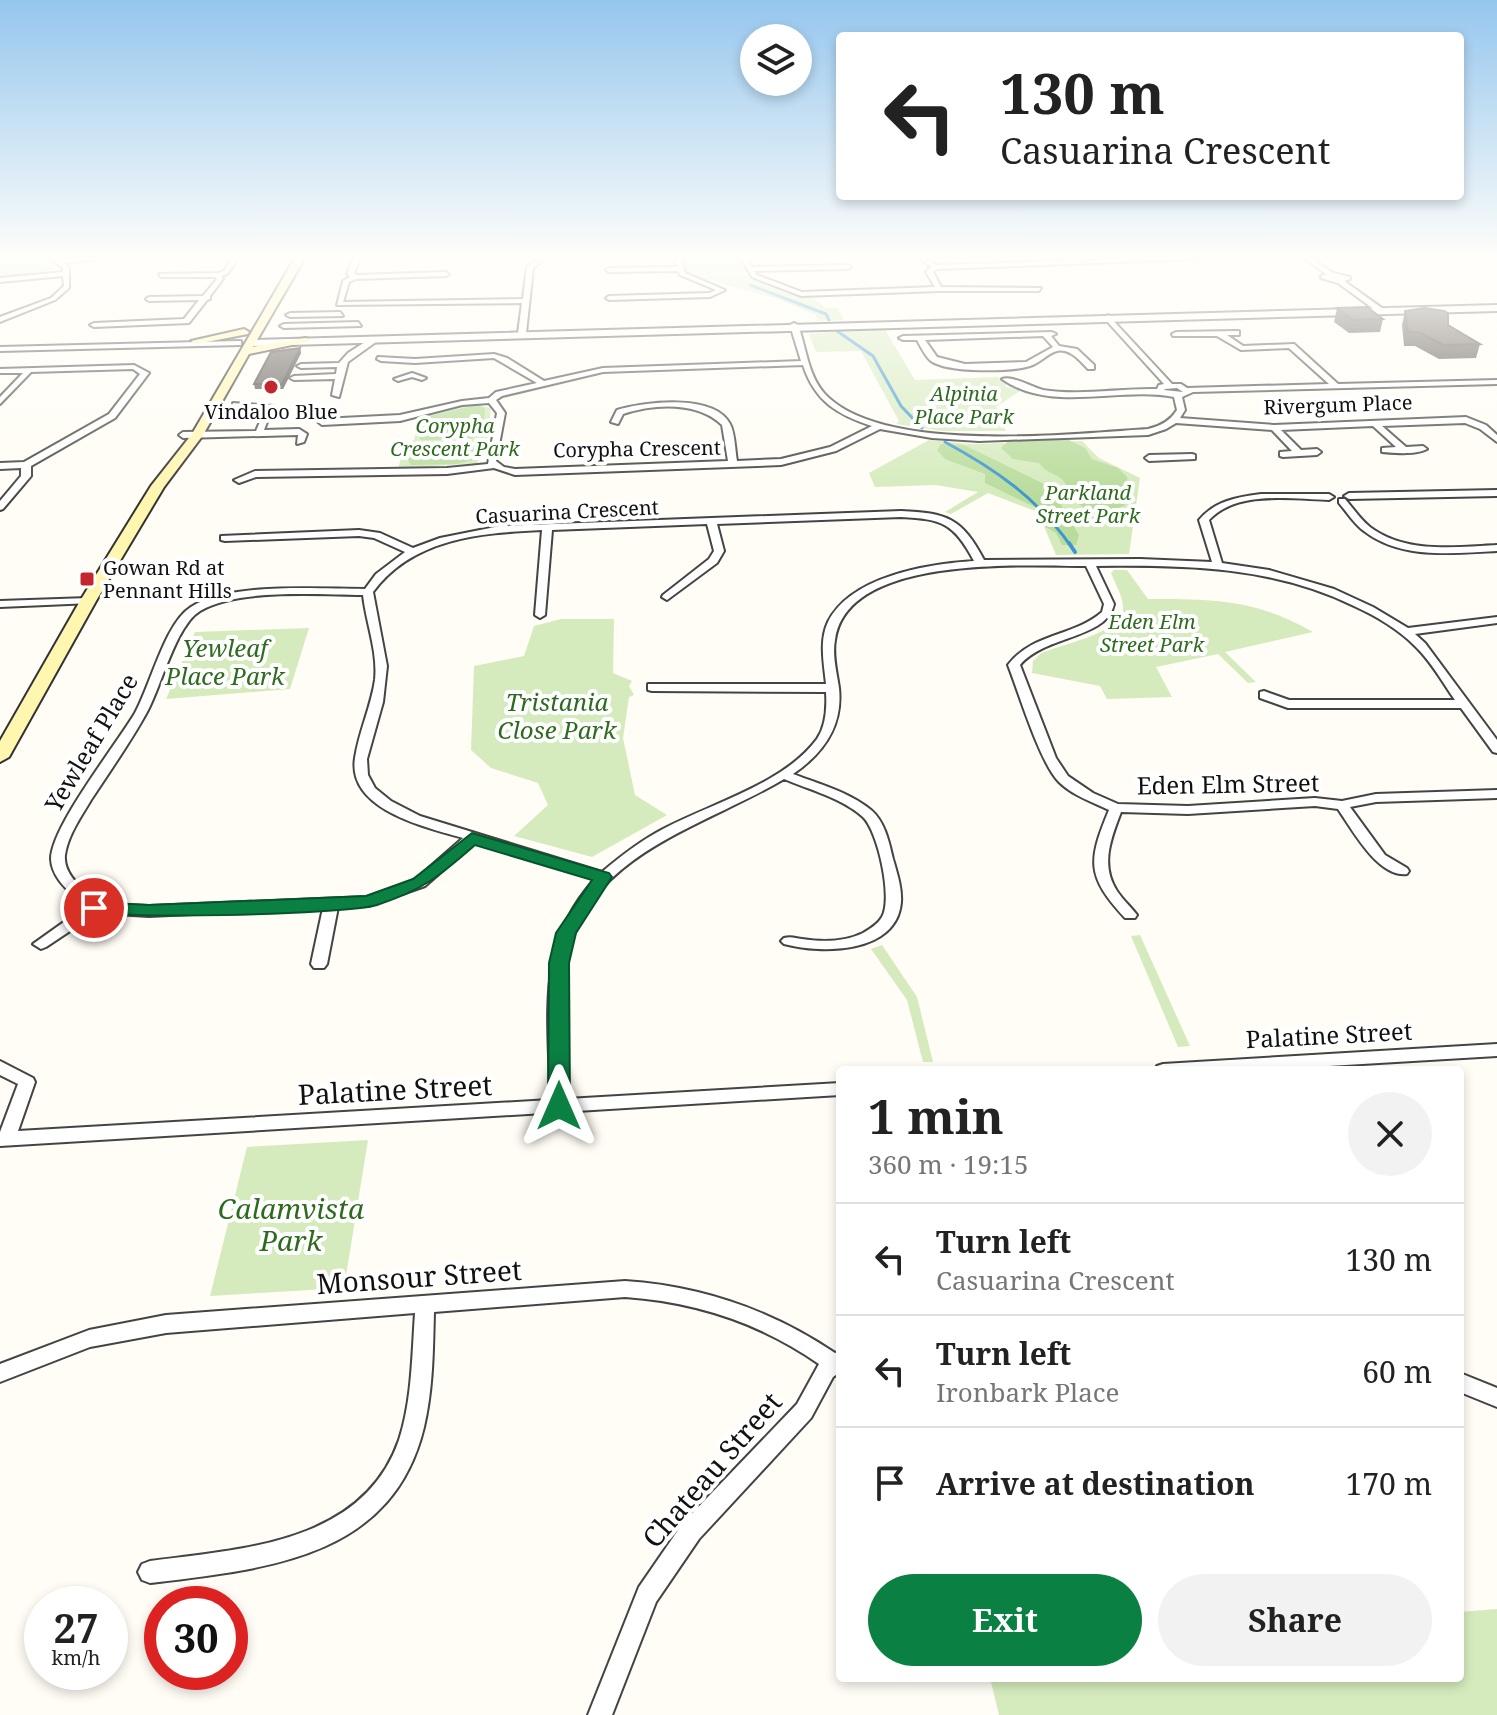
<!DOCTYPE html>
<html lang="en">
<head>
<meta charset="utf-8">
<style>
	body { margin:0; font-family:"Noto Serif",serif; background:#f2f2f2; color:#222; height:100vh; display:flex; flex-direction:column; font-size:30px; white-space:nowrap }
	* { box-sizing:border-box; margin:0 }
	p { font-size:26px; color:#767676 }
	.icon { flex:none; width:44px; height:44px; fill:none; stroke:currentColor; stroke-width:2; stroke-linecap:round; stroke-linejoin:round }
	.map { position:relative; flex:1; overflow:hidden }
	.drawer { position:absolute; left:836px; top:1066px; width:628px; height:616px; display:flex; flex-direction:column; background:#fff; border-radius:8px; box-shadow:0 4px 12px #0003 }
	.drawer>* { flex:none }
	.top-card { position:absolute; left:836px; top:32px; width:628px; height:168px; border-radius:8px; box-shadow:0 4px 12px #0003; background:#fff; color:#222; overflow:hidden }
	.controls { position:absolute; left:740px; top:24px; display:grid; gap:16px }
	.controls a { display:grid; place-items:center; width:72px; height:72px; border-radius:50%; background:#fff; box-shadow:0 4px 12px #0003; font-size:40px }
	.speed { position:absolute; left:24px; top:1586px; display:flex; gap:16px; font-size:40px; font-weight:700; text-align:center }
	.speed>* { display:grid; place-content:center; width:104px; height:104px; border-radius:50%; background:#fff; box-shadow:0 4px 12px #0003; line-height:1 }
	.speed small { font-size:20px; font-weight:400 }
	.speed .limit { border:12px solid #d22; background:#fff; color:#111 }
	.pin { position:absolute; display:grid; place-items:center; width:68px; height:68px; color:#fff; margin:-34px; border:4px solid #fff; border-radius:50%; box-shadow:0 2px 8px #0007 }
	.me { position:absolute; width:88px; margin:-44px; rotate:0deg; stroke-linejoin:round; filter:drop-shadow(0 0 6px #0008) }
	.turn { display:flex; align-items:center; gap:28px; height:168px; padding:0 32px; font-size:36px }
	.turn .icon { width:104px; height:104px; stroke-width:2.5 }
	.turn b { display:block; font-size:56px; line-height:68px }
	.round { display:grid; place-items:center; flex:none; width:84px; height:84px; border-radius:42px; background:#f2f2f2 }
	.summary { display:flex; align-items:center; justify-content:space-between; height:136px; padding:0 32px }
	h1 { font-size:48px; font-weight:700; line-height:60px }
	.action { display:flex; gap:16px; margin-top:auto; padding:16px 32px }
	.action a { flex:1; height:92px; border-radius:48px; background:#0b8043; color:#fff; font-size:32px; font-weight:700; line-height:92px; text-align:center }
	.action a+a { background:#f2f2f2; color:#222 }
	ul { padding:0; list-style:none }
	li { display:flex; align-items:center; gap:24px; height:112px; padding:0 32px; border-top:2px solid #e0e0e0 }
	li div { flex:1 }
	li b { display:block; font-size:30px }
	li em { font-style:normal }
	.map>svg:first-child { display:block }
	.green { fill:#d5ebbd }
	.forest { fill:#b9dc9c }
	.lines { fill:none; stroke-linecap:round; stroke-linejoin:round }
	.stream-far1 { stroke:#3f96cf; stroke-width:3 }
	.stream { stroke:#3f96cf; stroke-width:4 }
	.minor-casing { stroke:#444; stroke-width:4 }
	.tertiary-casing { stroke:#444; stroke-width:4 }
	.secondary-casing { stroke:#333; stroke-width:4 }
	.minor { fill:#fff; fill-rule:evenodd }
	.tertiary { fill:#fff; fill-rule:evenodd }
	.secondary { fill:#fff6b0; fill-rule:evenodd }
	.wall { fill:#4d4742 }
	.shaded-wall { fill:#3f3936 }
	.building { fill:#5a524d; stroke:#3f3936; stroke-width:2 }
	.route { fill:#0b8043; stroke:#07532c; stroke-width:2 }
	.poi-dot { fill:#c4262e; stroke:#fff; stroke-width:3 }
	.labels { text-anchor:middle; stroke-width:8; stroke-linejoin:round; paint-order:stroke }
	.far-park-label { font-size:20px; font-style:italic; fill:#2f6b1f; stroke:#fff }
	.far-street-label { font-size:20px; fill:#111; stroke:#fff }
	.far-poi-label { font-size:20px; fill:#111; stroke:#fff }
	.park-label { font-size:24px; font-style:italic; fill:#2f6b1f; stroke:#fff }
	.street-label { font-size:24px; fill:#111; stroke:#fff }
	.near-street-label { font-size:28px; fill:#111; stroke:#fff }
	.near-park-label { font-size:28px; font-style:italic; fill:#2f6b1f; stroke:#fff }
</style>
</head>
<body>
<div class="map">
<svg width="1497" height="1715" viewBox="0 0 1497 1715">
	<rect width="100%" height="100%" fill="#fffdf5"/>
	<g class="green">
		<polygon points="683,256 738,256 741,267 746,269 744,275 811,296 826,308 838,308 844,320 818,321 816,315 775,298 691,276 683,268"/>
		<polygon points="45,259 52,262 54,270 0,278 0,264"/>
		<polygon points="884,328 915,380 998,377 1007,383 1005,387 1023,389 996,407 1000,414 996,415 1006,431 942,431 896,424 899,421 861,351 816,352 809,334"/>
		<polygon points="473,404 491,408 488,435 477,463 398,469 404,447 414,440 419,417"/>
		<polygon points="929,440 970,444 1082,441 1099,458 1140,478 1129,554 1056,555 1038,512 988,493 951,514 945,512 978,492 936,485 875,487 869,473"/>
		<path d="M1114 570H1127L1148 599C1212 599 1256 599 1313 632L1225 652 1256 682 1248 683 1218 654 1156 667 1172 697 1107 699 1100 686 1032 673 1033 661 1040 654C1060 644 1121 634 1123 609 1124 599 1115 583 1111 573Z"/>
		<polygon points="561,619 614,619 613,673 632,681 629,686 634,695 629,697 623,738 635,795 667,815 592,857 514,836 548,805 538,783 491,768 471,750 474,666 524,656 534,626"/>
		<polygon points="309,628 290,689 166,699 195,632"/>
		<polygon points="1140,935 1190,1046 1178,1047 1131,936"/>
		<polygon points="882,945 917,997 933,1062 923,1062 907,1000 871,949"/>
		<polygon points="368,1140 344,1288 210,1296 247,1147"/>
		<polygon points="1497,1609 1497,1715 999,1715 990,1678 1460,1678 1460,1612"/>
	</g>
	<g class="forest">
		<polygon points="476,405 485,408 483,434 469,439 421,440 418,436 426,417"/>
		<path d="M1009 440H1069L1085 448 1092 459 1118 468 1128 478 1121 493 1125 505C1109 513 1086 515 1073 498 1068 491 1068 483 1059 477 1051 472 1046 472 1039 463L1013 459 1001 448Z"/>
		<polygon points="448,443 478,446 472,460 456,464 411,465 405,455 422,444"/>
		<polygon points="941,444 964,445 1042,483 1059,501 1079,535 1076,545 1062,545 1056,533 1034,520 1039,509 985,483 985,474 945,459 937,450"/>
	</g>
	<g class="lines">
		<g class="stream-far1">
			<polyline points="750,285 826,314 829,320"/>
			<polyline points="837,331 873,356 901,406 922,428"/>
			<path d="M945 442C995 469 1037 498 1070 545"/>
		</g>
		<polyline class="stream" points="1069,543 1075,552"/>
		<defs>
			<g id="minor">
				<polygon points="48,256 54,256 61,260 119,256 64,263 69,267 69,288 55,300 0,322 0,317 51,298 64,286 63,276 0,282 0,278 63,272 63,268"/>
				<polygon points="234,256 240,256 227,274 221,276 223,279 210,296 210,299 207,300 189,323 94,327 90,325 94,323 184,319 199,300 149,301 146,299 149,297 203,296 217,279 215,277 161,277 159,274 217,273 223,272"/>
				<polygon points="355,256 361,256 354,273 357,275 446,272 449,274 446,276 356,279 349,282 343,302 523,299 527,267 542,256 549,256 533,268 526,333 522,335 518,333 522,303 337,305 343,281 350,277 347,273"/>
				<polygon points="674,256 680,256 685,273 725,290 710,297 609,300 606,298 609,296 709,293 716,290 680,275 678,271 609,272 606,270 609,268 677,267"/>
				<polygon points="740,256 746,256 752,267 848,265 851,267 848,269 754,271 757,275 802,292 935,287 926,272 931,267 917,256 923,256 936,265 1226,256 1223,258 937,269 933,272 941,287 1041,288 1039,291 939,291 801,296 752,277"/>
				<polygon points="1301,256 1308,256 1333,273 1350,277 1350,279 1344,281 1386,311 1379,313 1338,283 1321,278 1321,276 1326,274"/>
				<polygon points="340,312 343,316 290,317 286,315 290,313"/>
				<path d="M1108 315 1172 384H1181L1187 388 1329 384 1289 348 1241 350 1217 336H1173L1172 334 1176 332 1236 331H1239V335H1227L1243 346 1294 344 1338 384 1497 380V384L1193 392 1182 397 1185 410 1180 418 1274 425 1466 417 1486 425 1497 435V442L1480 429 1465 423 1382 426 1406 447 1423 446 1427 449C1416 455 1395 453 1382 452V448L1396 447 1373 426 1281 430 1301 450 1317 449 1321 452 1317 455 1283 457 1280 456V452L1292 451 1272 430 1176 423 1166 429 1148 435 979 441 932 438 880 429 836 451 781 465 515 475 494 468 447 474 256 477 239 483 234 480 255 471 447 468 488 464 497 413 489 403 462 405 400 421 322 425 318 422 322 419 400 415 462 401 489 398 496 392 537 383 494 358 415 363 381 361 377 359 378 357 415 359 494 354 507 358 544 381 603 368 801 361 790 325 794 323 798 325C806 347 808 375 824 393 880 455 1070 434 1148 429 1161 426 1170 421 1177 410L1174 397C1119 386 1052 414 1002 379 1012 375 1031 387 1043 390 1081 396 1119 388 1157 389L1159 385 1164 384 1105 319ZM803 365C815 402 838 415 872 426L830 447 781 459 737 461C735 450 735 433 730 424 714 393 643 402 617 410L611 422 618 424 623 414C654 404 697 401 722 425L728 461 515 469 504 467 496 461 505 413 496 400 502 396 603 372ZM1177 388 1183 392 1164 390 1165 389Z"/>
				<polygon points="358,322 361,326 284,328 280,326 284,324"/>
				<path d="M1052 332 1056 334 1051 336 1059 346 1077 349 1094 365V369H1088C1080 361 1070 348 1057 351 1048 353 1040 363 1030 366 1011 372 948 373 931 361 925 356 921 347 917 340H903L899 338 903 336ZM1043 336 1053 347 1026 362 965 364 937 357 925 340Z"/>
				<polygon points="373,337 380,339 348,362 339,397 332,395 335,379 294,380 290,378 294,376 336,374 337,367 301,368 297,366 301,364 339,363 348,353"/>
				<polygon points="238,341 241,341 241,345 0,351 0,347"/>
				<polygon points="134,365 149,373 115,418 31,466 31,476 3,509 0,510 0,501 21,476 21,468 0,469 0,463 24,462 109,414 140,374 133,369 31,372 0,404 0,397 23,373 0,373 0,369"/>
				<polygon points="412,373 426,378 422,380 412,377 398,381 394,379"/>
				<polygon points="233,403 273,406 264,430 299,429 307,434 304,442 297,444 298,435 183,438 179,435 183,432 256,431 265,410 236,407 233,407"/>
				<polygon points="1192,454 1195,455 1195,459 1149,461 1145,458 1149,455"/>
				<polygon points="1497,490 1497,496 1349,499 1344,496 1349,493"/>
				<path d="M1261 494H1329L1334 497 1329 500C1291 499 1237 490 1209 520L1222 563 1269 570 1334 589 1373 607 1408 628 1497 617V623L1415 634 1425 643 1497 740V753L1493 752 1461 708H1288L1260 698V692L1264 691 1289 700H1455C1443 683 1431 661 1415 646 1398 629 1376 616 1354 606 1273 566 1185 565 1096 566L1114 604C1107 639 1045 635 1020 665L1056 758 1068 776 1093 793 1118 804 1188 806 1315 798 1342 801 1376 794 1497 790V798L1376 802 1350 807 1385 855 1407 868 1409 871 1407 874C1378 878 1352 829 1338 809L1315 806 1188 814 1121 812C1111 838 1100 865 1117 891 1123 900 1131 907 1137 915L1135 918H1125C1086 876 1088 861 1109 810 1092 802 1072 795 1059 782 1040 763 1019 693 1008 665 1032 633 1073 637 1102 612L1104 604 1086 566C1024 566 847 554 835 640 832 656 837 673 839 688 843 726 824 753 793 774 819 784 849 792 871 810 885 822 889 842 893 859 897 873 902 888 901 902 897 954 821 954 784 944L781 941 784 938C791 936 795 938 802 939 821 942 845 942 863 933 870 929 878 924 882 917 893 899 878 831 863 817 842 798 810 790 784 779 704 827 581 855 566 965 561 1009 567 1054 567 1099L840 1083V1095L0 1146V1132L18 1084 0 1075V1061L33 1078 35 1082 18 1131 550 1100C550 1018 534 945 595 879L475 842 425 886 368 906 338 907 327 964 324 968H314L311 964 323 908 149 916 97 913 46 947 41 949 33 944 85 907C72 893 52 880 51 859 51 827 116 745 135 713 151 684 165 623 191 607 231 582 318 589 365 589L376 574 405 552 374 538 359 536 225 541 221 540V536L359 530 380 533 413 548 440 538 500 526 901 511C947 513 962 518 984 560L1140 559 1212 562 1199 520C1215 501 1237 497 1261 494ZM901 517C942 519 954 523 974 561 928 564 851 576 828 622 819 641 824 664 826 684H648V690L652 691 826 692C827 707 826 726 817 739 784 784 710 804 663 829 640 841 621 856 602 872L420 816 391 801 375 788 368 775 367 759 383 702 387 666 373 592C413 538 480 533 542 530L535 615 540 618 545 615 552 530 707 524 714 551 709 559 663 595 662 597 667 600 717 563 724 551 717 524ZM363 595C366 623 378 651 375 680 371 707 359 731 355 758 347 810 426 827 463 838L415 880 367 897 149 906 98 904C85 890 63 876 65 855 68 835 81 817 91 800 110 771 130 743 147 712 161 687 176 625 200 611 238 588 319 595 363 595Z"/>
				<path d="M1339 499H1345C1353 508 1360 519 1370 527 1406 554 1455 547 1497 545V551C1453 553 1401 560 1364 531 1354 524 1347 512 1339 503Z"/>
				<polygon points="88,598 92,599 92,603 0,607 0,601"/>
				<polygon points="1497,1044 1497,1056 1262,1070 1155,1070 1157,1066 1163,1064"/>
				<path d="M625 1281C702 1286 771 1310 835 1353L840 1351V1372L833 1377 811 1418 699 1539 656 1602 612 1715H588L639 1587 683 1523 797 1404 819 1364C760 1323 697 1302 625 1297L434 1312C433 1350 433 1389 424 1427 392 1560 263 1569 150 1583L142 1580 138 1572 142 1564 150 1561C241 1549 363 1544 399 1440 412 1400 412 1356 415 1313L166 1333 90 1347 0 1382V1364L89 1330 166 1315Z"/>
				<polygon points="1460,1373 1497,1388 1497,1407 1460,1392"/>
			</g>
			<polygon id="tertiary" points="1497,305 1497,311 250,346 245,343 250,340"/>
			<g id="secondary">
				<polygon points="296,256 306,256 253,347 306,338 311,341 249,354 203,435 164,487 96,601 9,757 0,762 0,741 80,601 151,486 192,434"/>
				<polygon points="244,329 249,332 248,334 196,344 191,341"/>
			</g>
		</defs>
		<use href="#minor" class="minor-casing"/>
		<use href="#tertiary" class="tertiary-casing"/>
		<use href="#secondary" class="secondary-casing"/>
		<use href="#minor" class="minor"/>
		<use href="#tertiary" class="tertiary"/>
		<use href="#secondary" class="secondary"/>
	</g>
	<g class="wall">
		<polygon points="1337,308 1383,319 1380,332 1349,333 1334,322"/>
		<polygon points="1405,311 1448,325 1480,344 1476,358 1439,359 1415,346 1404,346 1402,325"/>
		<polygon points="300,348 301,353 283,389 255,389 254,384"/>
	</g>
	<polygon class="shaded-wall" points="300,348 301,353 283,389 282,384"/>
	<g class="building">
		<polygon points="1367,307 1383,319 1353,320 1337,308"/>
		<polygon points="1424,308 1444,311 1448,313 1448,325 1480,344 1443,345 1419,332 1408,332 1405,311"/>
		<polygon points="300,348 282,384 254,384 271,352"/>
	</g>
	<linearGradient id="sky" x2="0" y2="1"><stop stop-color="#95c6ee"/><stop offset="0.52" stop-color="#fffefa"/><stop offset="1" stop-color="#fffefa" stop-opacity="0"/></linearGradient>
	<rect width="1497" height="496" fill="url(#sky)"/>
	<path class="route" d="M472 833 609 873 612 877 576 933 569 963 570 1106 567 1112H551L548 1106 549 963 556 933 592 880 475 845C438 877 425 889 377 905 349 914 96 922 84 908L94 902 149 905 366 896 413 879Z"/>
	<g class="poi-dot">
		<circle cx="271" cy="387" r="8"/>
		<rect x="79" y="571" width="16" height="16" rx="4"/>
	</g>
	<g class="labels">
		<g class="far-park-label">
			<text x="964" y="401">Alpinia<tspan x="964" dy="23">Place Park</tspan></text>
			<text x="455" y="433">Corypha<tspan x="455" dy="23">Crescent Park</tspan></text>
			<text x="1088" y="500">Parkland<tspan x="1088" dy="23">Street Park</tspan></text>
			<text x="1152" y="629">Eden Elm<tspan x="1152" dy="23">Street Park</tspan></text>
		</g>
		<g class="far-street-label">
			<text transform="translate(1338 405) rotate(-2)" y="7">Rivergum Place</text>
			<text transform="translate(637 449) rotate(-1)" y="7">Corypha Crescent</text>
			<text transform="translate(567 512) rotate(-3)" y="7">Casuarina Crescent</text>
		</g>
		<g class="far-poi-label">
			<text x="271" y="419">Vindaloo Blue</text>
			<text x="103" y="575" text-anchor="start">Gowan Rd at<tspan x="103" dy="23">Pennant Hills</tspan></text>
		</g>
		<g class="park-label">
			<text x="225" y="657">Yewleaf<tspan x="225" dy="28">Place Park</tspan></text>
			<text x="557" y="711">Tristania<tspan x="557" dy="28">Close Park</tspan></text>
		</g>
		<g class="street-label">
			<text transform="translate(92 743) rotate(-59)" y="8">Yewleaf Place</text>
			<text transform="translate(1228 785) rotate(-1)" y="8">Eden Elm Street</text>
			<text transform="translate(1329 1036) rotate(-3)" y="8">Palatine Street</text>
		</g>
		<g class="near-street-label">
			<text transform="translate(395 1090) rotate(-3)" y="10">Palatine Street</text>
			<text transform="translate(419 1277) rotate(-4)" y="10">Monsour Street</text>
			<text transform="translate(712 1470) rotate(-49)" y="10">Chateau Street</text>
		</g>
		<g class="near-park-label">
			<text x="291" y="1219">Calamvista<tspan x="291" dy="32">Park</tspan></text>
		</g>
	</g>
</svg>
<div class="controls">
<a><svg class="icon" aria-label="layers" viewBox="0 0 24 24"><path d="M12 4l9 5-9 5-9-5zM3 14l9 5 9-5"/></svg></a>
</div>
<div class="speed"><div>27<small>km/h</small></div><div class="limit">30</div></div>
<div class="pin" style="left:94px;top:908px;background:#d93025"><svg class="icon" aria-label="arrive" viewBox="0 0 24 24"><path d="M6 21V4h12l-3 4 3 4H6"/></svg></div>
<svg class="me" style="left:559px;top:1106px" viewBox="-20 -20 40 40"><path d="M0-17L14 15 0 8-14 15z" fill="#0b8043" stroke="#fff" stroke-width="4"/></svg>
<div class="top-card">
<div class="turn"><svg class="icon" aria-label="left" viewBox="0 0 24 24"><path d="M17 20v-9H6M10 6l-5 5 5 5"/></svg><div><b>130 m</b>Casuarina Crescent</div></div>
</div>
<section class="drawer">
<div class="summary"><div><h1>1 min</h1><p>360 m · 19:15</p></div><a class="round"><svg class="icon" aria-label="close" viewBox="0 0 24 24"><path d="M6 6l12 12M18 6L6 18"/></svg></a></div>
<ul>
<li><svg class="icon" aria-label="left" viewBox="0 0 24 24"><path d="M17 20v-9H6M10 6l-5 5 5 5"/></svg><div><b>Turn left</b><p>Casuarina Crescent</p></div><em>130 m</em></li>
<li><svg class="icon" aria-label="left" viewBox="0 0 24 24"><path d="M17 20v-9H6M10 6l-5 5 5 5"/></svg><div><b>Turn left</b><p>Ironbark Place</p></div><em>60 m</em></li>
<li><svg class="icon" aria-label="arrive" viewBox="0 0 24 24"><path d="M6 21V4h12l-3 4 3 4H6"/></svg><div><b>Arrive at destination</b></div><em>170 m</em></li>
</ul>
<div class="action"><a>Exit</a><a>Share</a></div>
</section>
</div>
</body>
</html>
